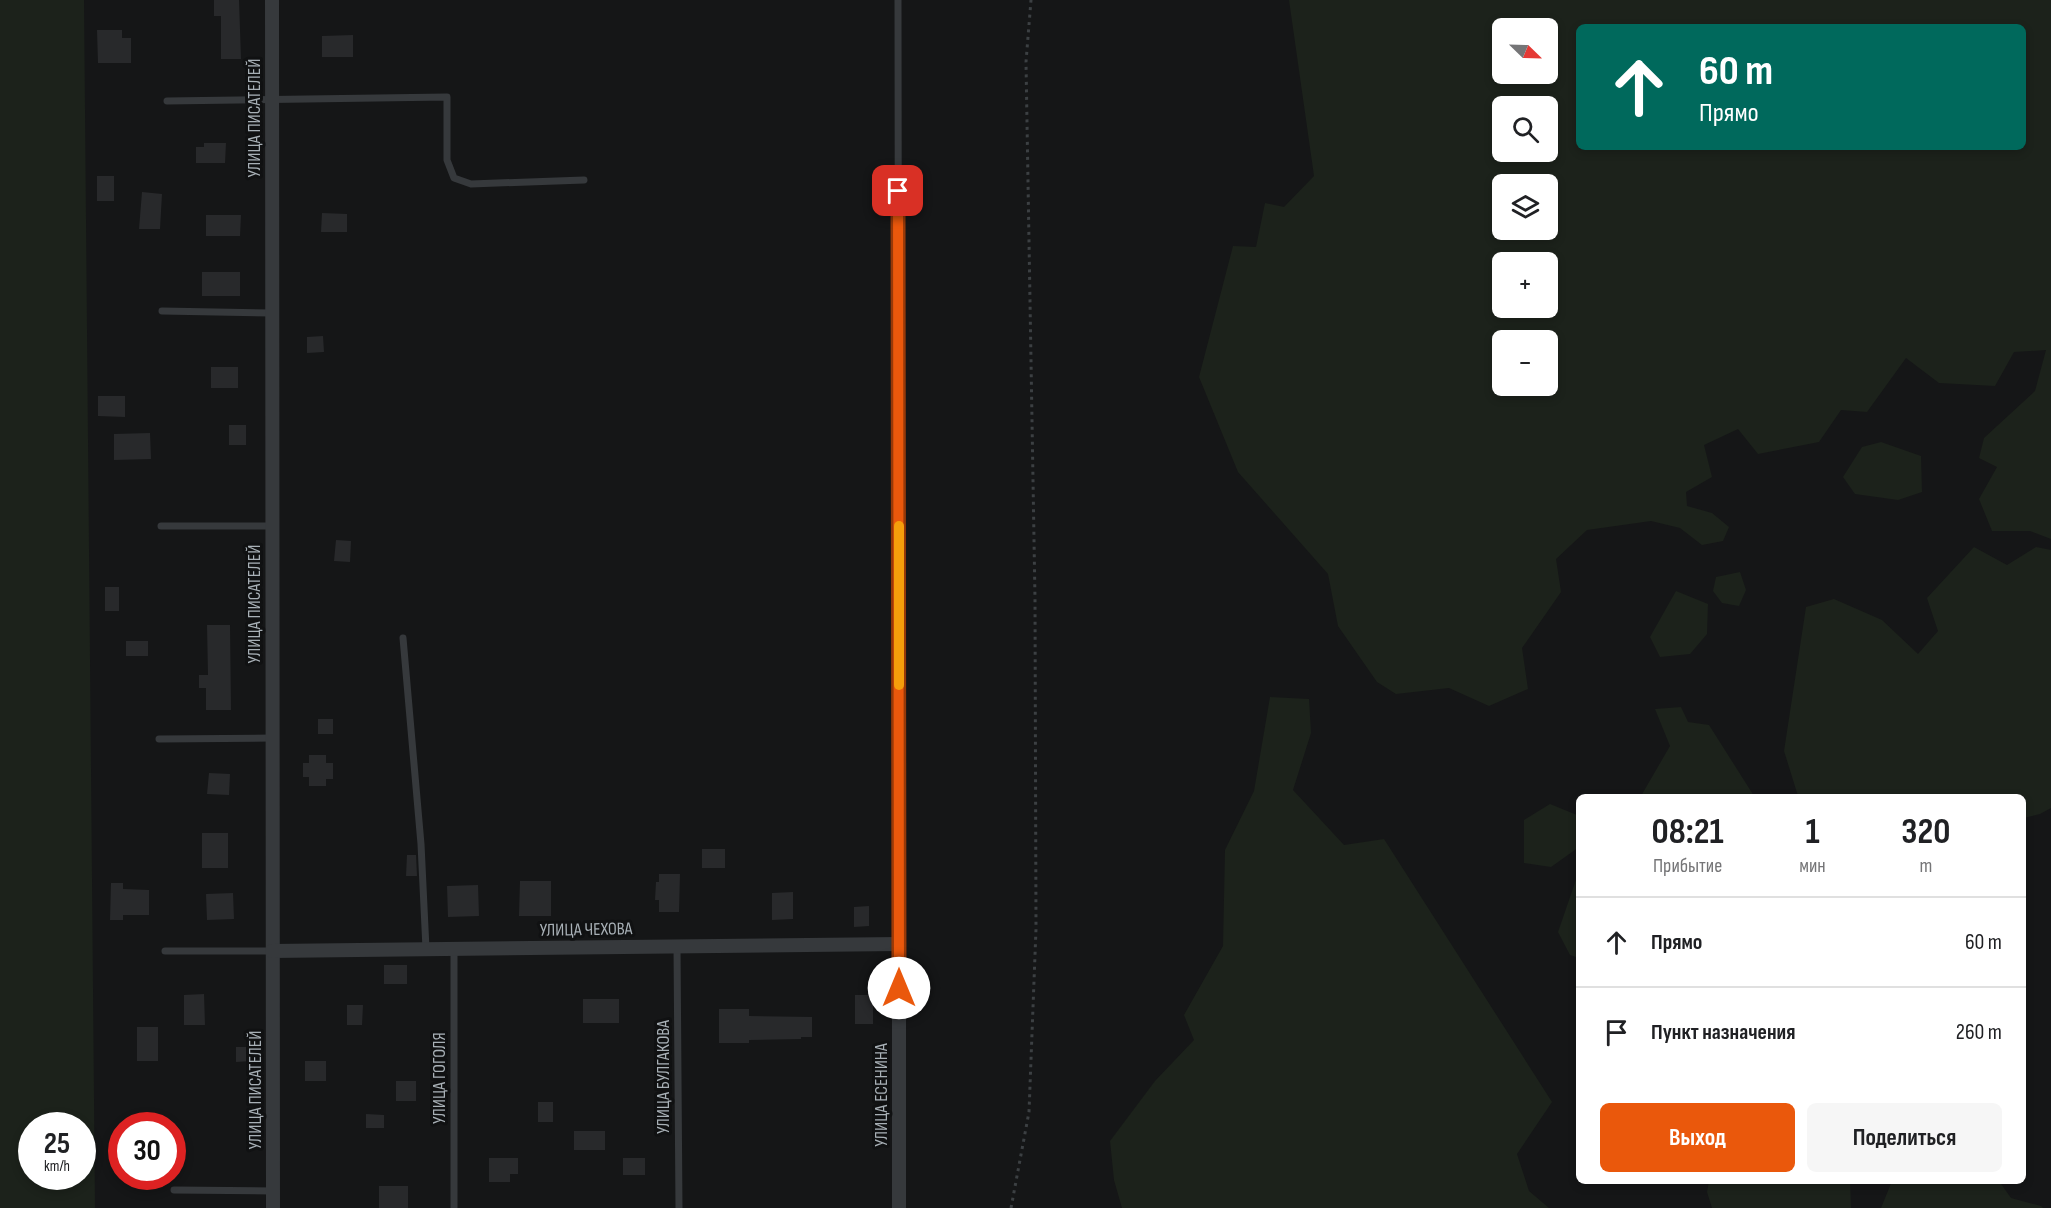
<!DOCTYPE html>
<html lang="ru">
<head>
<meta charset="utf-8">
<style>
	body { margin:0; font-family:"Sofia Sans Condensed",sans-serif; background:#f6f6f6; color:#202124; height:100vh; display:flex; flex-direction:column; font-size:22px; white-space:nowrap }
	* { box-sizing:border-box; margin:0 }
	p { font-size:20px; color:#757577 }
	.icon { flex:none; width:33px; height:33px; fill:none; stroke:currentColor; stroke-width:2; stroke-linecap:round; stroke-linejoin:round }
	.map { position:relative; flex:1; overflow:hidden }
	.sheet { position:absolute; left:1576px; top:794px; width:450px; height:390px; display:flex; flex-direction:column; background:#fff; border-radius:9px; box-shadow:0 3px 9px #0003 }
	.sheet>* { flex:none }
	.guide { position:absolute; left:1576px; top:24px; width:450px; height:126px; border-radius:9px; box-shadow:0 3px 9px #0003; background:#00695c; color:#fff; overflow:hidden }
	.needle { width:39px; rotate:113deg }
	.controls { position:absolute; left:1492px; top:18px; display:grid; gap:12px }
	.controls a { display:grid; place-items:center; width:66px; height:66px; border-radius:9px; background:#fff; box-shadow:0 3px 9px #0003; font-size:30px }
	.speed { position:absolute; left:18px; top:1112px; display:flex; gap:12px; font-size:30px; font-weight:700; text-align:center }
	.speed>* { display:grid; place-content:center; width:78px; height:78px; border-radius:50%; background:#fff; box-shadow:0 3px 9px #0003; line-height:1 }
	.speed small { font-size:15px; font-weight:400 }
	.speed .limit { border:9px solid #d22; background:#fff; color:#111 }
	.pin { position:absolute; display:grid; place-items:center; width:51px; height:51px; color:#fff; margin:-26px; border-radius:12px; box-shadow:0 3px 9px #0006 }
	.me { position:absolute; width:66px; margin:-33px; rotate:0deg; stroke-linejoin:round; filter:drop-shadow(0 0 4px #0008) }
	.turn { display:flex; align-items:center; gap:21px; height:126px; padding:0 24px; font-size:27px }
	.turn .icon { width:78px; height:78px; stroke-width:2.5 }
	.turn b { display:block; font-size:42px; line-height:51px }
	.eta { display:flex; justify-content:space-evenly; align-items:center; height:102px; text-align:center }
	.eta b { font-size:36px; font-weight:700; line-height:42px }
	.button { display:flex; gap:12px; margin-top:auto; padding:12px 24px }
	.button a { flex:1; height:69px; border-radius:9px; background:#ea580c; color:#fff; font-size:24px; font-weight:700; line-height:69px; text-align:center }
	.button a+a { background:#f6f6f6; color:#202124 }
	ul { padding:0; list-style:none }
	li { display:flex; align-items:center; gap:18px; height:90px; padding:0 24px; border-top:2px solid #e0e0e0 }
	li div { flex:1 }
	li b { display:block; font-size:22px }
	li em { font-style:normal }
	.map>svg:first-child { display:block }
	.green { fill:#1c221b; fill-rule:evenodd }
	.building { fill:#28292b }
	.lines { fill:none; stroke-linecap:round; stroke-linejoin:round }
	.path { stroke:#3c4043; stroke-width:3; stroke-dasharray:3 4.5; stroke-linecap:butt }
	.lane { stroke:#36393c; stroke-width:7 }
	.street { stroke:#36393c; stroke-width:14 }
	.route-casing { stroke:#983908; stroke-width:15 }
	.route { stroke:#ea580c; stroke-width:10 }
	.slow { stroke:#f59e0b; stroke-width:10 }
	.labels { text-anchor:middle; stroke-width:6; stroke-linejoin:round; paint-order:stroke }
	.street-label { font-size:18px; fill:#a8b0b6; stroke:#101112 }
</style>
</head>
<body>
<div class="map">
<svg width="2051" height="1208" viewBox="0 0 2051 1208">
	<rect width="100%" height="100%" fill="#151617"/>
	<g class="green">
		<path d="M0 0H84L95 1208H0ZM32 1125H82V1176H32Z"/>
		<path d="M1289 0H2051V539L2030 531H1992L1979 499 1997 467 1979 458 1984 438 2035 391 2046 350 2014 352 1995 386 1939 383 1906 358 1867 412 1841 410 1819 442 1758 454 1738 429 1704 445 1712 477 1686 492 1687 506 1712 513 1729 527 1723 541 1702 545 1680 528 1651 521 1587 530 1556 559 1561 592 1522 648 1528 689 1489 706 1449 688 1396 694 1377 682 1338 626 1328 574 1238 472 1199 377 1233 246 1256 247 1265 203 1284 207 1314 176ZM1580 27H2024V147H1580ZM1503 28H1548V74H1503ZM1548 106V152H1503V106ZM1548 184V230H1503V184ZM1503 262H1548V308H1503ZM1503 340H1548V386H1503Z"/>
		<polygon points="1881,442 1921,456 1922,492 1898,500 1855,494 1843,477 1862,447"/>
		<polygon points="1974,547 2007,565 2036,547 2051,550 2051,808 2040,814 2024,818 2024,796 1798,796 1784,751 1806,607 1834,599 1882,620 1918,654 1938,631 1927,598"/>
		<polygon points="1740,572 1746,590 1739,606 1722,603 1713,591 1716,577"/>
		<polygon points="1676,591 1708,604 1707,634 1690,654 1660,657 1650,637"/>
		<polygon points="1270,697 1309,699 1311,733 1293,790 1344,845 1384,839 1552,1102 1517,1154 1529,1191 1549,1208 1122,1208 1114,1180 1110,1141 1155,1081 1194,1040 1184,1015 1223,946 1225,850 1254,791"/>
		<polygon points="1681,707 1688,722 1709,725 1754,796 1641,796 1670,746 1655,709"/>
		<polygon points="1550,804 1577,815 1579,847 1551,867 1524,863 1524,820"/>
		<polygon points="1579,871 1579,958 1570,955 1558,932"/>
		<polygon points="1709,1181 1850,1181 1851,1208 1712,1208 1707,1192"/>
		<polygon points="1892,1181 1999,1181 2011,1198 2041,1206 2043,1208 1881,1208"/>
	</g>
	<g class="building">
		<polygon points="214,0 239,0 241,59 221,59 221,16 214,16"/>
		<polygon points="97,30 122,30 122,38 131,38 131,63 98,63"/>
		<polygon points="353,35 353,57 322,57 322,36"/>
		<polygon points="204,143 226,143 225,163 196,163 196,147 204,147"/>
		<rect x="97" y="176" width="17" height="25"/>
		<polygon points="142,192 162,194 160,229 139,229"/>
		<polygon points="322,213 347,214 347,232 321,232"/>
		<polygon points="206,215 241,215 240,236 206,236"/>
		<rect x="202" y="272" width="38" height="24"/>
		<polygon points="323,336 324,352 307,353 307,337"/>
		<rect x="211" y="367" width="27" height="21"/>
		<polygon points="98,396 125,396 125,417 98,416"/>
		<rect x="229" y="425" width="17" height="20"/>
		<polygon points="150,433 151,459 114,460 114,434"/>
		<polygon points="336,540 351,541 350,562 334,561"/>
		<rect x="105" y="587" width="14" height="24"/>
		<polygon points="207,625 230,625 231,710 206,710 206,688 199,688 199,675 208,675"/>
		<rect x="126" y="641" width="22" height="15"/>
		<rect x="318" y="719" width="15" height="15"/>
		<polygon points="309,755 326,755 326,763 333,763 333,779 326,779 326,786 309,786 309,777 303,777 303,763 309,763"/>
		<polygon points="209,773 230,774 229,795 207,794"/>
		<rect x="202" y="833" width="26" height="35"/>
		<rect x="702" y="849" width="23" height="19"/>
		<polygon points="407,855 416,855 417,876 406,876"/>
		<polygon points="659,874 680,874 679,912 659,912 659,900 655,900 656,882 659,882"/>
		<polygon points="520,881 551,881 551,916 519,916"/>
		<polygon points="111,883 123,883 123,889 149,890 149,915 123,915 123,920 110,920"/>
		<polygon points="478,885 479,916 448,917 447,886"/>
		<polygon points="793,892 793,919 772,920 772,893"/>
		<polygon points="233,893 234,919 207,920 206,894"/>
		<polygon points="869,906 869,926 854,927 854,907"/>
		<rect x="384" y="965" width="23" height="19"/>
		<polygon points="204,994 205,1025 184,1025 184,995"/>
		<rect x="855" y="995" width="18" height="29"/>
		<rect x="583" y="999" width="36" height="24"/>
		<polygon points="347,1005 363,1005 362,1025 347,1025"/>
		<polygon points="719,1009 749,1009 749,1016 812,1017 812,1037 801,1037 801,1039 749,1040 749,1043 719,1043"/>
		<rect x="137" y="1027" width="21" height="34"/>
		<polygon points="236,1047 251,1047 252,1061 236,1062"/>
		<rect x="305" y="1061" width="21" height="20"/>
		<rect x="396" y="1081" width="20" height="20"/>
		<rect x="538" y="1102" width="15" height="20"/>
		<polygon points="366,1114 384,1115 384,1128 366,1128"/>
		<rect x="574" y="1131" width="31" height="19"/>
		<polygon points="489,1158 518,1158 518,1174 510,1174 510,1182 489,1182"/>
		<rect x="623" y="1158" width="22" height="17"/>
		<rect x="379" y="1186" width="29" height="22"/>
	</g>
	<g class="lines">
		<polyline class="path" points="1011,1208 1029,1112 1036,929 1035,599 1026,62 1031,0"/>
		<g class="lane">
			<polyline points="898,0 899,838"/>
			<polyline points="167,101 447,97 447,160 454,178 471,184 584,180"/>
			<polyline points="162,311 272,313"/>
			<polyline points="161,526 272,526"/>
			<polyline points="403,638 421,844 426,949"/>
			<polyline points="159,739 272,738"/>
			<polyline points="677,946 679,1208"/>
			<polyline points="165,951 272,951"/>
			<polyline points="174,1190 273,1191"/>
			<polyline points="454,1208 454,949"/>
		</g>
		<g class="street">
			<polyline points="272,0 273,1208"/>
			<polyline points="899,838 899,1208"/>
			<polyline points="272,951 899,944"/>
		</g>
	</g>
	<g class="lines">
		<defs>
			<polyline id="route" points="898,191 899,988"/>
		</defs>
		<use href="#route" class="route-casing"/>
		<use href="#route" class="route"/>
		<polyline class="slow" points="899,526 899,685"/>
	</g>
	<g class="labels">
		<g class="street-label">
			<text transform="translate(254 118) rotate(-90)" y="6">УЛИЦА ПИСАТЕЛЕЙ</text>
			<text transform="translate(254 604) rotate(-90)" y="6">УЛИЦА ПИСАТЕЛЕЙ</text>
			<text transform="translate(586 929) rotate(-1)" y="6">УЛИЦА ЧЕХОВА</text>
			<text transform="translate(663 1077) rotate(-90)" y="6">УЛИЦА БУЛГАКОВА</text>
			<text transform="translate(439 1078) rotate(-90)" y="6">УЛИЦА ГОГОЛЯ</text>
			<text transform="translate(255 1090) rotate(-90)" y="6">УЛИЦА ПИСАТЕЛЕЙ</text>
			<text transform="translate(881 1095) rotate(-90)" y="6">УЛИЦА ЕСЕНИНА</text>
		</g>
	</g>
</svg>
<div class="controls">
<a><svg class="needle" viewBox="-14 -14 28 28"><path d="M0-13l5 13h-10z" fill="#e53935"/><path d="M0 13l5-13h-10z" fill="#757577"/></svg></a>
<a><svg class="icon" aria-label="search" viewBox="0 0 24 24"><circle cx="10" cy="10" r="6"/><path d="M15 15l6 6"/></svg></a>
<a><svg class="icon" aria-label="layers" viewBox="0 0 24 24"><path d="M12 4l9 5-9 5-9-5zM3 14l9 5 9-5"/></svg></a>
<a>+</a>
<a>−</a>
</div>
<div class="speed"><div>25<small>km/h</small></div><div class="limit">30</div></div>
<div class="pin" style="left:898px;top:191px;background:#d93025"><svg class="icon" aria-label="arrive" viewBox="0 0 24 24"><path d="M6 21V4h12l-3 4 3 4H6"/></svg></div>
<svg class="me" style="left:899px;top:988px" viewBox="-20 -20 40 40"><circle r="19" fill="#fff"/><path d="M0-13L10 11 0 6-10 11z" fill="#ea580c"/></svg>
<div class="guide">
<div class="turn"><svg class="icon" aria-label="ahead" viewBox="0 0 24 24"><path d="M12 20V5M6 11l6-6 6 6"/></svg><div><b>60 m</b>Прямо</div></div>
</div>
<section class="sheet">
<div class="eta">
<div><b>08:21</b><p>Прибытие</p></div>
<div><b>1</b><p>мин</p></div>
<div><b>320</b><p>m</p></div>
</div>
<ul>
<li><svg class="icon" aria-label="ahead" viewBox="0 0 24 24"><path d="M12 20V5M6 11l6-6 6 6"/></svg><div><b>Прямо</b></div><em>60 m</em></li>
<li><svg class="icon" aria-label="arrive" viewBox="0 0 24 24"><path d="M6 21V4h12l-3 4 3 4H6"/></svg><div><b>Пункт назначения</b></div><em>260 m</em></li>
</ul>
<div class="button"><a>Выход</a><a>Поделиться</a></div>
</section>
</div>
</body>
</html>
